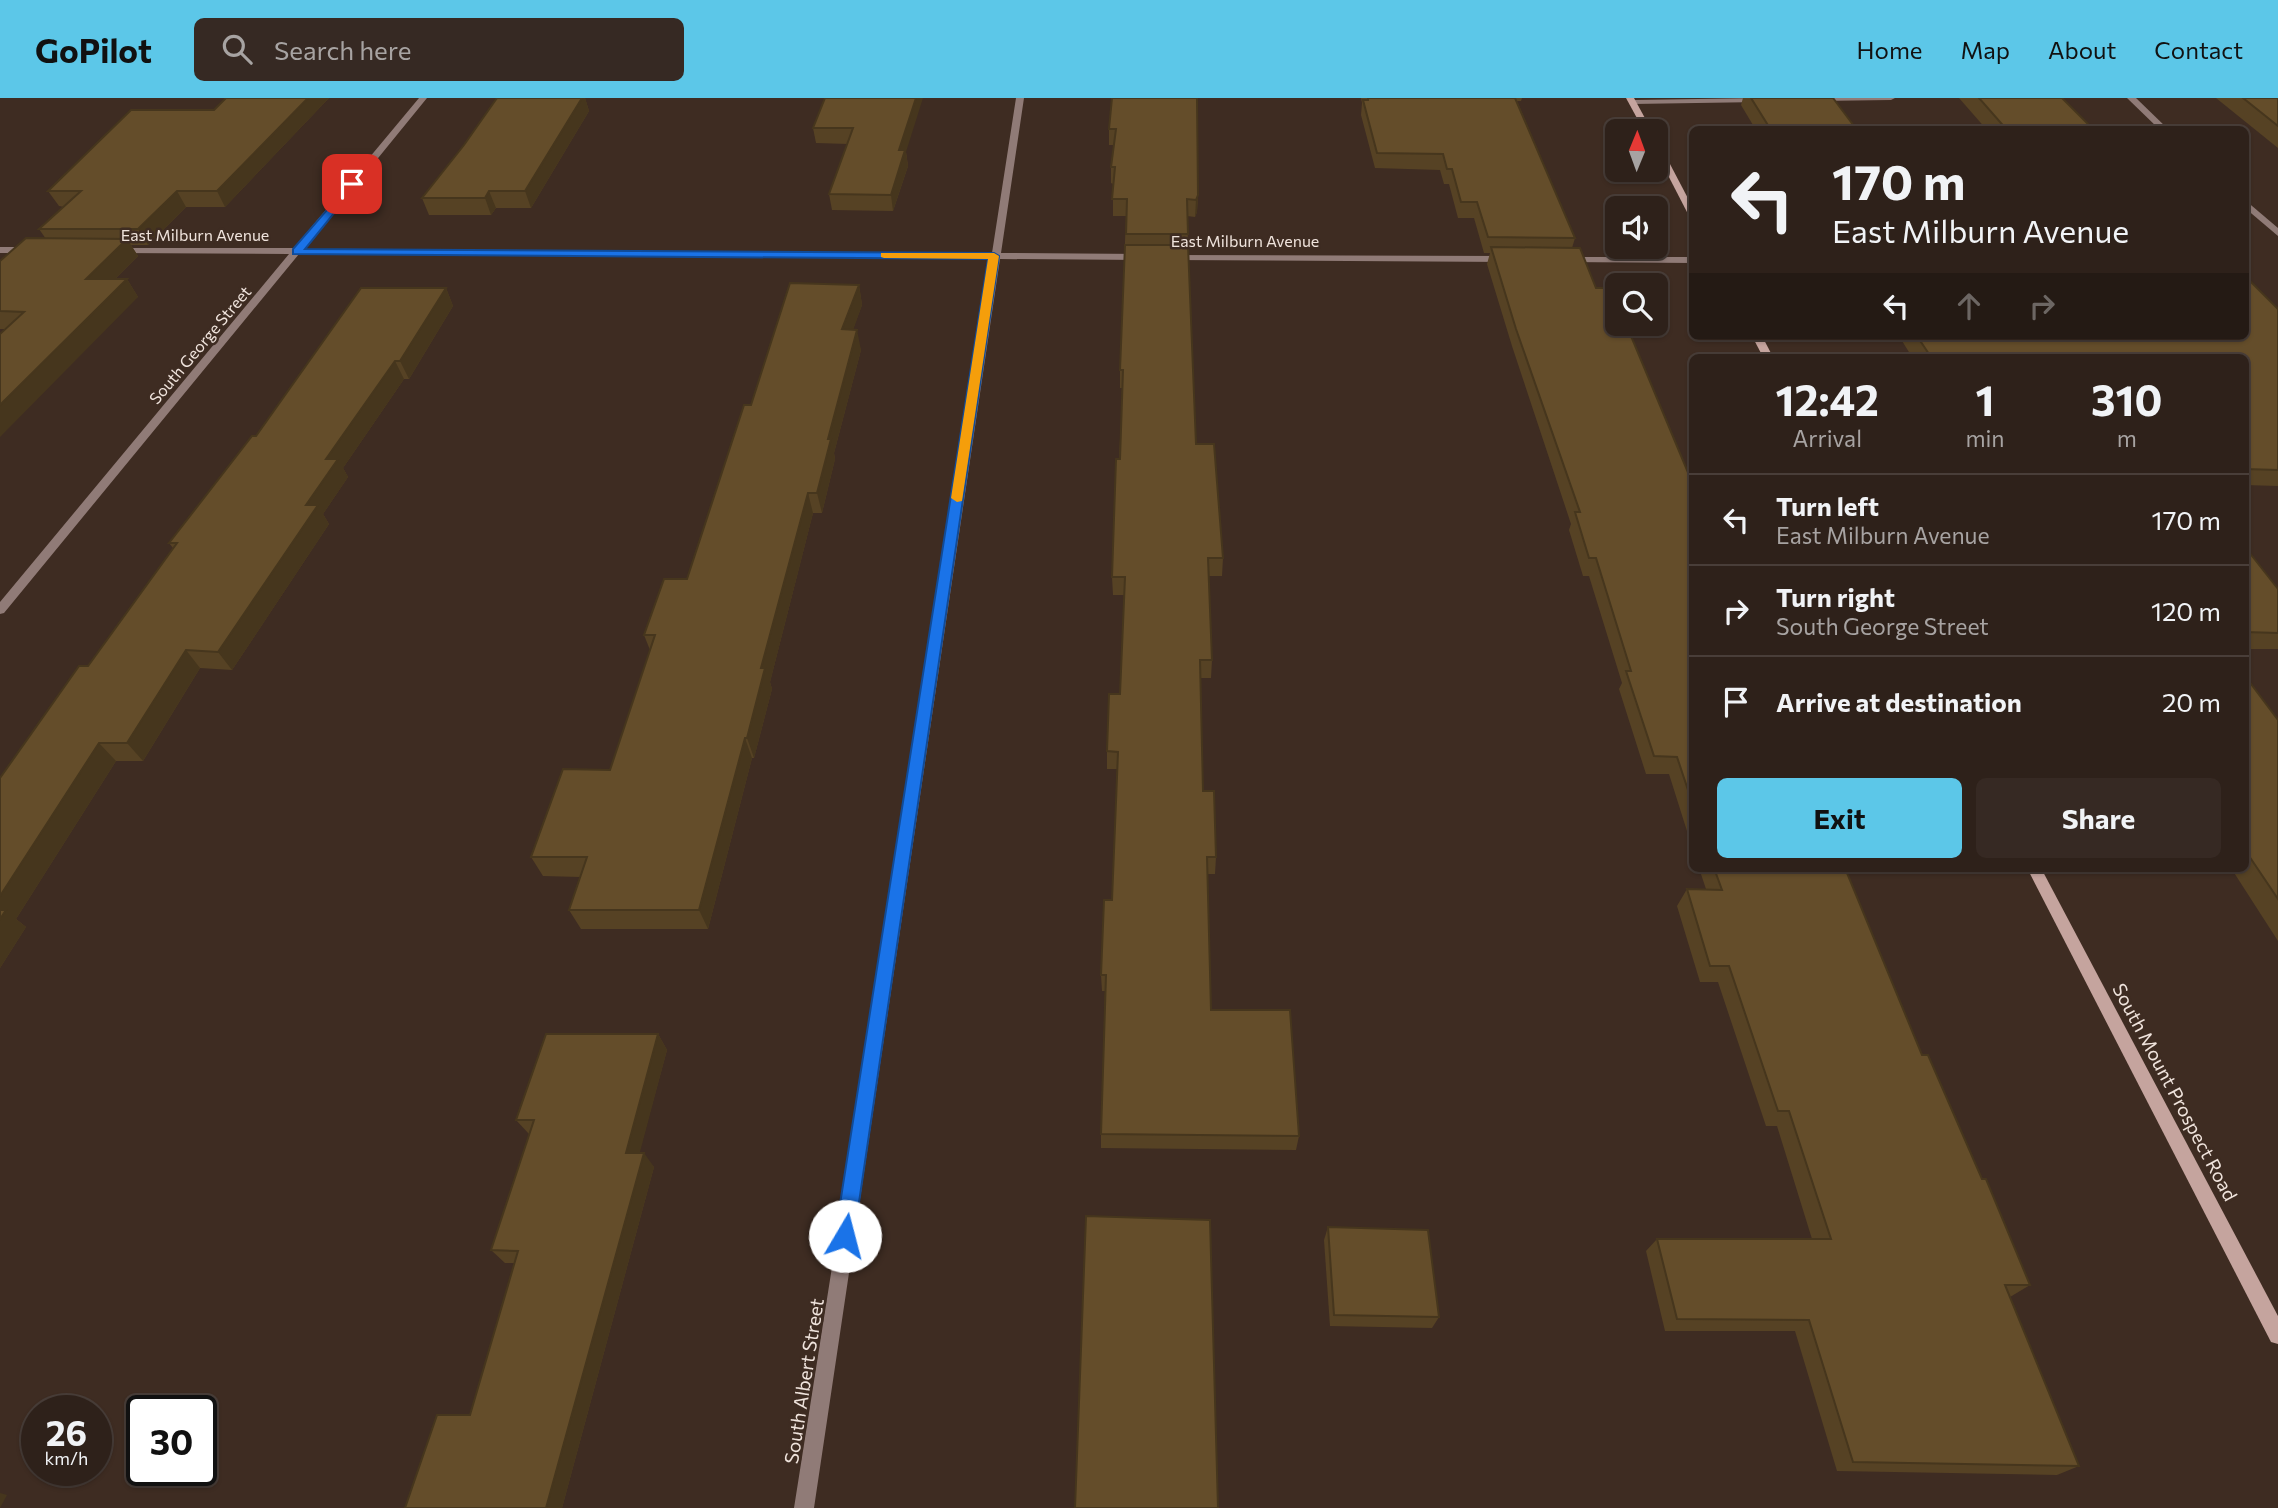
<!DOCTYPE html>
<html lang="en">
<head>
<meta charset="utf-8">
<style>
	body { margin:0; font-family:Commissioner,sans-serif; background:#362923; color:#f1f3f6; height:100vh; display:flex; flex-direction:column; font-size:26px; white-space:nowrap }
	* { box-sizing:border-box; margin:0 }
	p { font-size:23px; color:#a7a3a2 }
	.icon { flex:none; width:38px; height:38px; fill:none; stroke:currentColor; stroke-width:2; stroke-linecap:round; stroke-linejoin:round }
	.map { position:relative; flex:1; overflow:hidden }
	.drawer { position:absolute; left:1689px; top:256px; width:560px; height:518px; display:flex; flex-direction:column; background:#2e211a; border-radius:10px; box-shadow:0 2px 5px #0004,0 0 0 2px #493e39 }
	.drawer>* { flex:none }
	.banner { position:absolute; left:1689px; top:28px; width:560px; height:214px; border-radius:10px; box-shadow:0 2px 5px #0004,0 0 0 2px #493e39; background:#2e211a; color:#f1f3f6; overflow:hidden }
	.needle { width:46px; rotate:1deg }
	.controls { position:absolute; left:1605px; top:21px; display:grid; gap:14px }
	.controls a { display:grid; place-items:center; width:63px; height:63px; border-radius:10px; background:#2e211a; box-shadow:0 2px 5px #0004,0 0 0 2px #493e39; font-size:35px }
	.speed { position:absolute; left:21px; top:1297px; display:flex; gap:14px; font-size:35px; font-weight:700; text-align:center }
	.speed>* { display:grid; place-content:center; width:91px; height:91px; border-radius:50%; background:#2e211a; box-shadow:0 2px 5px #0004,0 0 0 2px #493e39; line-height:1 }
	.speed small { font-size:18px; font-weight:400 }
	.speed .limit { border:4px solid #111; border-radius:10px; background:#fff; color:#111 }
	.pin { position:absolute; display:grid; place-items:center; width:60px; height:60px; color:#fff; margin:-30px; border-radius:14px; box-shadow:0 4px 10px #0006 }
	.me { position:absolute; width:77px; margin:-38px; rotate:8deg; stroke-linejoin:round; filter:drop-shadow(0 0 5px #0008) }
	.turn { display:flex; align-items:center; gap:24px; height:147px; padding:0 28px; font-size:32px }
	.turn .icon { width:91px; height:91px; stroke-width:2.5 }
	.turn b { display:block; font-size:49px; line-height:60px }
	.lanes { display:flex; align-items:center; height:66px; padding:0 28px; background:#0003; justify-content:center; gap:35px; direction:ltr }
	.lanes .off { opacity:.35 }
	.eta { display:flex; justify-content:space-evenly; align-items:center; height:119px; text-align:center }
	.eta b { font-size:42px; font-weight:700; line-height:49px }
	.button { display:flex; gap:14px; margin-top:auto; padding:14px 28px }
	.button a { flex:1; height:80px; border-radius:10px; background:#5cc7e8; color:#111; font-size:28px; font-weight:700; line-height:80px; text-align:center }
	.button a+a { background:#362923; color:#f1f3f6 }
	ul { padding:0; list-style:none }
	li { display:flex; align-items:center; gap:21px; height:91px; padding:0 28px; border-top:2px solid #493e39 }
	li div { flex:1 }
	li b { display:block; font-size:26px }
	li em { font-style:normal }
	header { display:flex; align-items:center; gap:42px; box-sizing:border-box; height:98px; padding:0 35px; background:#5cc7e8; color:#111 }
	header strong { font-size:33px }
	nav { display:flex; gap:38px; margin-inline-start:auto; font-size:24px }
	.search { width:490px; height:63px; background:#362923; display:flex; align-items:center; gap:18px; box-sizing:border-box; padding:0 24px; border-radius:10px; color:#a7a3a2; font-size:26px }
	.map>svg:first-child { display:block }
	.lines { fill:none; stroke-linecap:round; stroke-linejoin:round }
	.minor { fill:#907b77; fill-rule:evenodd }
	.secondary { fill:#c5a49e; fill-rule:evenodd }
	.wall { fill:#564224 }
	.shaded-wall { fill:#46361d }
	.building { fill:#644d2a; stroke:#46361d; stroke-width:2 }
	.route { fill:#1a73e8; stroke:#114b97; stroke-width:2 }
	.slow { fill:#f59e0b }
	.labels { text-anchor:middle; stroke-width:5; stroke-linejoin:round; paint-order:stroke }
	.far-street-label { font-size:16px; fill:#f0e4dd; stroke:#3e2c22 }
	.street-label { font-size:19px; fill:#f0e4dd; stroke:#3e2c22 }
</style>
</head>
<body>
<header>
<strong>GoPilot</strong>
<div class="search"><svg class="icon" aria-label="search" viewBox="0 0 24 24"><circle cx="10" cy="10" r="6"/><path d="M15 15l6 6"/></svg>Search here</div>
<nav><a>Home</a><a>Map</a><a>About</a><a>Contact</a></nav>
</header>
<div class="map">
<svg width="2278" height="1410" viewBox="0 0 2278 1410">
	<rect width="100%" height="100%" fill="#3e2c22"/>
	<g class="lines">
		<g class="minor">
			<polygon points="419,0 427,0 304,151 992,155 1016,0 1024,0 1001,155 1143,156 1148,159 1143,162 1000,161 814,1410 794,1410 991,161 299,156 4,515 0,516 0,504 289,156 117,155 112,152 114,150 294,150"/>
			<polygon points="1762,0 1765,2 1761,4 1633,6 1629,4 1633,2"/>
			<polygon points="1813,0 1895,0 1891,2 1816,3"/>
			<polygon points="2127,0 2136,0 2169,32 2160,32"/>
			<polygon points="2245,102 2278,130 2278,138 2245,110"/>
			<polygon points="0,149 30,149 35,152 30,155 0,155"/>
			<polygon points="1167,157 1507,158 1512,161 1507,164 1170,162 1165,159"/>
			<polygon points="1563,159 1692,159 1692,165 1566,164 1563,163"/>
		</g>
		<g class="secondary">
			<polygon points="1626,0 1634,0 1652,33 1644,33"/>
			<polygon points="1656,45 1660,47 1692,108 1692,119 1688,116 1656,54"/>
			<polygon points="1752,238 1762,238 1773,259 1763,259"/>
			<polygon points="2027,770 2041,770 2278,1218 2278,1246 2271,1244"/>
		</g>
	</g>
	<g class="wall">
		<polygon points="226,0 329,0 225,109 186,109 148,147 131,147 138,158 115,181 127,181 138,199 6,231 0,231 0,163 46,141 39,131 64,109 59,108 48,93 214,12"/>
		<polygon points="497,0 585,0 589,13 531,110 496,110 491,117 429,117 422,100 464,47"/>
		<polygon points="825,0 906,54 908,68 893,113 832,112 829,96 848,46 816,45 813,30"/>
		<polygon points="1112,0 1198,97 1197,114 1195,119 1187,118 1188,147 1196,346 1223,460 1222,478 1208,478 1212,562 1211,580 1200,580 1203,693 1216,759 1215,776 1207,776 1211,912 1299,1038 1296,1052 1101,1050 1101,1036 1105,893 1102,893 1101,877 1112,802 1117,671 1107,671 1107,653 1120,596 1124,497 1113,497 1112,479 1123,290 1120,290 1120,272 1126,118 1113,118 1113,86 1111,85 1111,69 1114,47 1109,47 1109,31"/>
		<polygon points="1361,0 1522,0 1521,3 1517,3 1575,140 1572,150 1596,190 1692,384 1692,749 1669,676 1646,676 1619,591 1622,585 1589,478 1583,478 1569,432 1571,426 1512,248 1487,166 1490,155 1484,155 1474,120 1458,120 1449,86 1444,86 1440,72 1375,70 1361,17 1362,5"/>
		<polygon points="1743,0 1833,0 1857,32 1756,32 1741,7"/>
		<polygon points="1959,0 2062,0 2094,32 1987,32"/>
		<polygon points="2216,0 2278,0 2278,50"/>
		<polygon points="859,187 862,207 853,231 861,252 834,355 835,361 822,415 813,415 770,584 772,591 754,660 752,660 708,831 581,831 569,812 580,779 543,778 531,759 610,672 650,552 644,537 687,481 751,307"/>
		<polygon points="446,190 453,208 409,281 404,281 343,370 348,379 323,416 329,426 232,572 200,570 143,663 116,663 16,821 26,829 0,870 0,680 88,568 173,450 169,445 256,338"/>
		<polygon points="2278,211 2278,388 2245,387 2245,259 1912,259 1899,238 2245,238"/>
		<polygon points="2245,449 2278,491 2278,551 2245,551"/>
		<polygon points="2245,578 2278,622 2278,843 2231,770 2245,770"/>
		<polygon points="1699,770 1848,770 1846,773 1922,957 2030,1187 2010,1199 2079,1368 2057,1377 1837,1373 1795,1233 1665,1233 1646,1153 1657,1141 1812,1141 1777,1028 1766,1028 1718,884 1700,884 1677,808 1687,791 1706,791"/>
		<polygon points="658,936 667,952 639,1055 654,1069 562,1410 405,1410 470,1317 515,1165 505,1165 491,1152 529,1036 516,1022"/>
		<polygon points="1328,1129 1439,1219 1432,1230 1330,1228 1324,1142"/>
	</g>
	<g class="shaded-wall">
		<polygon points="308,0 329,0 225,109 217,93"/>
		<polygon points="582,0 585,0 589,13 531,110 525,93"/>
		<polygon points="916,0 923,0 906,54 908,68 893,113 891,97 899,52"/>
		<polygon points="177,93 186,109 148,147 138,131"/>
		<polygon points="489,93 496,110 491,117 485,100"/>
		<polygon points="1198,97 1197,114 1195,119 1196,102"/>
		<polygon points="127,141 138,158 98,198 86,181"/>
		<polygon points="127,181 138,199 0,339 0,307"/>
		<polygon points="859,187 862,207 846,252 842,231"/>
		<polygon points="446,190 453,208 409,281 400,263"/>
		<polygon points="857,232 861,252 834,355 835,361 822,415 817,395 828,341"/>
		<polygon points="395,263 404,281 343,370 348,379 323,416 329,426 232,572 218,554 306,407 326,361"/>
		<polygon points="808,395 813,415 770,584 772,591 754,660 747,640 761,570"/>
		<polygon points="186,552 200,570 143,663 127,645"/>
		<polygon points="745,640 752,660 708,831 699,812"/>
		<polygon points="99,645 116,663 16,821 26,829 0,870 0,798"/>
		<polygon points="658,936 667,952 636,1069 626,1055"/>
		<polygon points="644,1055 654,1069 562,1410 546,1410"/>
		<polygon points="0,1395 7,1397 0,1410"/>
	</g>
	<g class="building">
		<polygon points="226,0 308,0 217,93 177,93 138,131 39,131 81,93 48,93 131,12 214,12"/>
		<polygon points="497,0 582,0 525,93 489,93 485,100 422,100 464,47"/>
		<polygon points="825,0 916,0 899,52 905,52 891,97 829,96 853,30 813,30"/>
		<polygon points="1112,0 1197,0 1198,97 1196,102 1187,101 1188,136 1126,136 1127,101 1112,101 1115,69 1111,69 1116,31 1109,31"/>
		<polygon points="1368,0 1515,0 1575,140 1488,139 1477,104 1461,104 1452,71 1447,71 1443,56 1377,55 1363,2 1368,2"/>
		<polygon points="1751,0 1833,0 1857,32 1771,32"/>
		<polygon points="1979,0 2062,0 2094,32 2007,32"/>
		<polygon points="2243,0 2278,0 2278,28"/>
		<polygon points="26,140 127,141 86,181 127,181 0,307 0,236 24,214 0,213 0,163"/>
		<polygon points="1125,147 1188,147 1196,346 1214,346 1223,460 1208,460 1212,562 1200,562 1203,693 1214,693 1216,759 1207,759 1211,912 1290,912 1299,1038 1101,1036 1106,877 1101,877 1104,802 1112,802 1118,654 1107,653 1109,596 1120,596 1125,479 1112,479 1116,361 1120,361 1123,272 1120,272"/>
		<polygon points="1491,149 1580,150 1596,190 1611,190 1617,204 1617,226 1626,226 1692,384 1692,704 1677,659 1654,658 1626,573 1631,573 1596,460 1589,460 1575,414 1580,414 1516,231"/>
		<polygon points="2245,178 2278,211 2278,372 2245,371 2245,259 1931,259 1917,238 2245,238"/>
		<polygon points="790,185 859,187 842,231 857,232 828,341 831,341 817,395 808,395 761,570 765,570 747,640 745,640 699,812 569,812 587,759 531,759 563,671 610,672 655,537 644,537 664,481 687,481 744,307 751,307"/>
		<polygon points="361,190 446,190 400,263 395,263 326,361 338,361 306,407 318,407 218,554 186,552 127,645 99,645 0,798 0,680 79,568 88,568 177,445 169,445 252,338 256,338"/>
		<polygon points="2245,449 2278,491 2278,535 2245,534"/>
		<polygon points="2245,578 2278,622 2278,801 2245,752"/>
		<polygon points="1714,770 1845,770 1922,957 1928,957 1982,1081 1986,1081 2030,1187 2005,1187 2079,1368 1853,1364 1809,1222 1677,1221 1657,1141 1831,1141 1789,1013 1778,1013 1729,868 1710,868 1687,791 1722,792"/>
		<polygon points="0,812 6,812 0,821"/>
		<polygon points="546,936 658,936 626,1055 644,1055 546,1410 405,1410 437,1317 470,1317 518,1153 491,1152 534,1022 516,1022"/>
		<polygon points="1086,1118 1210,1122 1218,1410 1075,1410"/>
		<polygon points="1328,1129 1428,1132 1439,1219 1334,1217"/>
	</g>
	<polygon class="route" points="352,83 356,84 356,88 305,151 994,155 999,158 853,1145 845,1148 838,1145 835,1138 988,161 293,156 293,151"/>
	<polygon class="slow" points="881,155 994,155 999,158 962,403 957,404 951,400 988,161 884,160 881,159"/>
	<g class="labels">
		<g class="far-street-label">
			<text x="195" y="143">East Milburn Avenue</text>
			<text x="1245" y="149">East Milburn Avenue</text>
			<text transform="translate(200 247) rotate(-50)" y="6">South George Street</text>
		</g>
		<g class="street-label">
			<text transform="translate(2175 994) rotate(62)" y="7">South Mount Prospect Road</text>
			<text transform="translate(804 1283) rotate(-81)" y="7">South Albert Street</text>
		</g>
	</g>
</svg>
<div class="controls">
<a><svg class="needle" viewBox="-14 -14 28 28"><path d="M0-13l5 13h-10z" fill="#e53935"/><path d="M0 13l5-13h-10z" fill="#a7a3a2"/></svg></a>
<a><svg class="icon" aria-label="sound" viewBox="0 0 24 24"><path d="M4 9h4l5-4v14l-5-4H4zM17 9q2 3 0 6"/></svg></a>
<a><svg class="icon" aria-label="search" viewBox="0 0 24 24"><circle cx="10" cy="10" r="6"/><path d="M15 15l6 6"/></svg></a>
</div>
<div class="speed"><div>26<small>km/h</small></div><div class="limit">30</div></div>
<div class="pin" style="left:352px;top:86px;background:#d93025"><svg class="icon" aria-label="arrive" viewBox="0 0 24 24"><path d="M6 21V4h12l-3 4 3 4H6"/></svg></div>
<svg class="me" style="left:845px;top:1138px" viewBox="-20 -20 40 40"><circle r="19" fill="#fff"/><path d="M0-13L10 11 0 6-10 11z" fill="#1a73e8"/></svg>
<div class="banner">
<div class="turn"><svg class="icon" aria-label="left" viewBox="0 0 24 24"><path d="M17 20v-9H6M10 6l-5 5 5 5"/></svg><div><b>170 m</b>East Milburn Avenue</div></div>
<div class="lanes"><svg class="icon" aria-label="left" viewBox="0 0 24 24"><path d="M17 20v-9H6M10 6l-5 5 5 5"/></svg><svg class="icon off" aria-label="ahead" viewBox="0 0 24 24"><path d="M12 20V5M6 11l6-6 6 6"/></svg><svg class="icon off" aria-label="right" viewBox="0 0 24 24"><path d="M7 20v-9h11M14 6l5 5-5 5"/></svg></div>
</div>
<section class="drawer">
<div class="eta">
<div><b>12:42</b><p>Arrival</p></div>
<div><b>1</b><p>min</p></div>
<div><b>310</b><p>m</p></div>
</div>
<ul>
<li><svg class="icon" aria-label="left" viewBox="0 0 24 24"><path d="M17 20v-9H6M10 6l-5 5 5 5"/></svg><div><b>Turn left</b><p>East Milburn Avenue</p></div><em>170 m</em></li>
<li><svg class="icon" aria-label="right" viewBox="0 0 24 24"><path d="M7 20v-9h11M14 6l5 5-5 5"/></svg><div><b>Turn right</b><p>South George Street</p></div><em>120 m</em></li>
<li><svg class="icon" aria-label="arrive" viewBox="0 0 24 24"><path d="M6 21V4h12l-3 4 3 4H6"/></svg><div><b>Arrive at destination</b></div><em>20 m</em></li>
</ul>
<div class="button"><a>Exit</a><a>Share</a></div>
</section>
</div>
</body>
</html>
